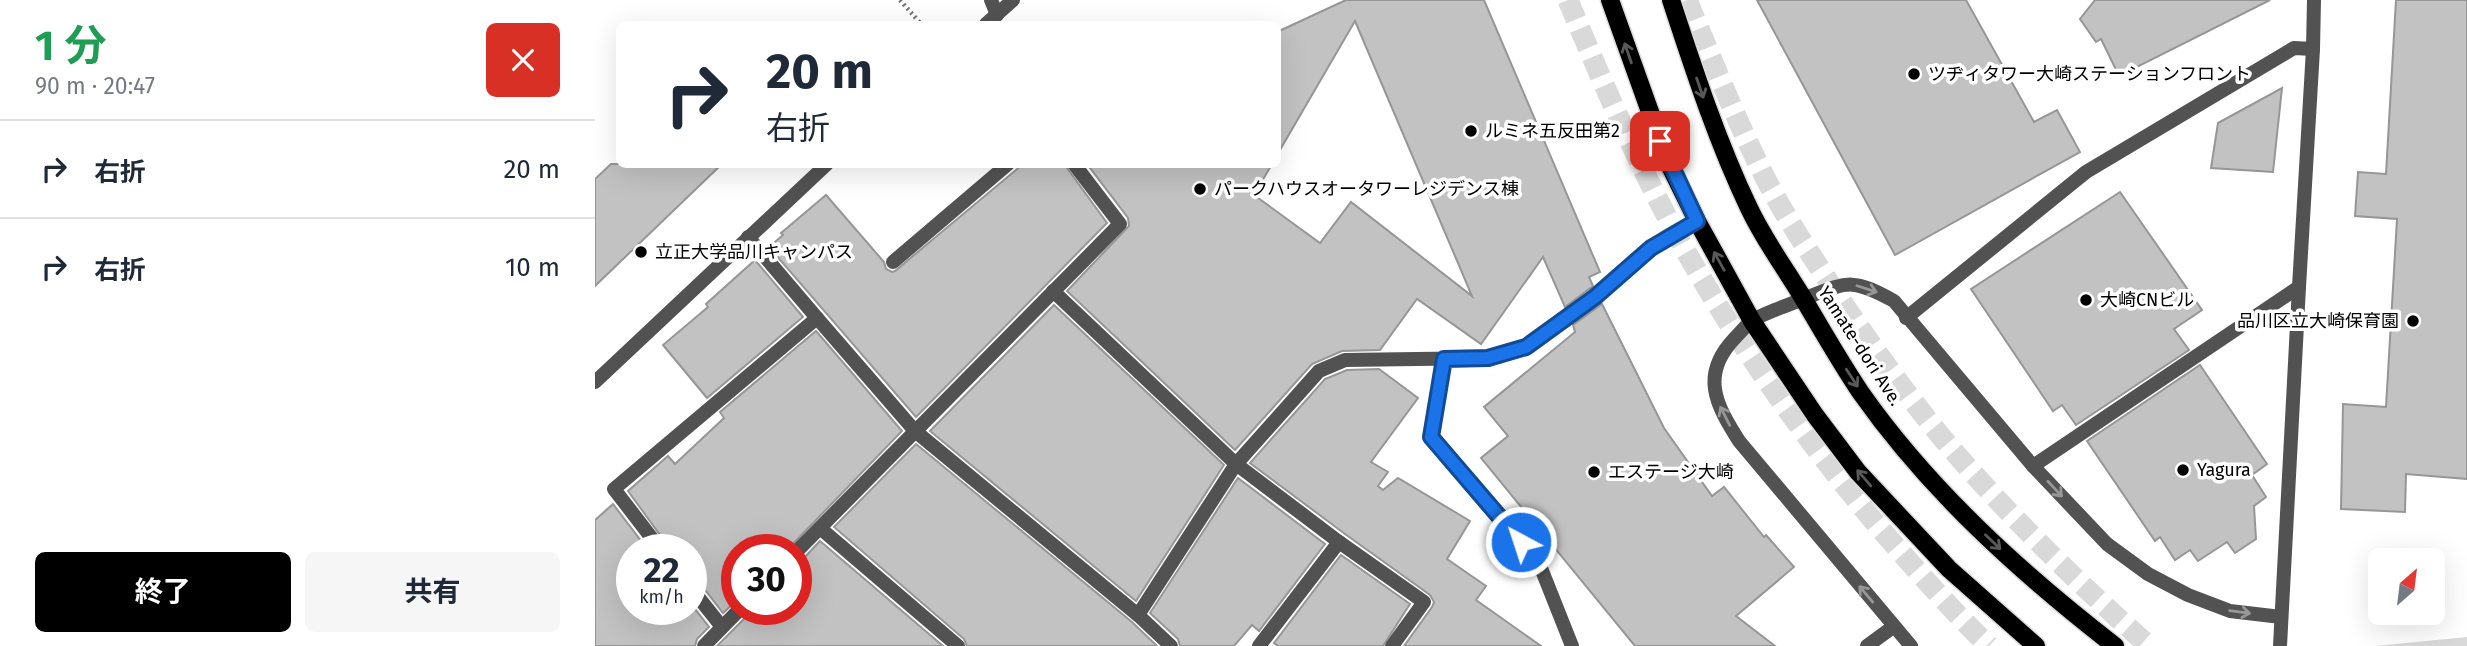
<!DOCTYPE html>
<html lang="ja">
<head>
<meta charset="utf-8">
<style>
	body { margin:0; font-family:"Fira Sans","Noto Sans JP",sans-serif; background:#f6f6f7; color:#1f2937; height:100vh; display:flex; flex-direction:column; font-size:26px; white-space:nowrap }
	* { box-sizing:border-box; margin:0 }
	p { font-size:23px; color:#747a83 }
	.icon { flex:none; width:38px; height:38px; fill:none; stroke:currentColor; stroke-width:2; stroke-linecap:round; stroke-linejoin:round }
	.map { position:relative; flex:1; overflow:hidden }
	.drawer { display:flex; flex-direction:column; background:#fff; width:595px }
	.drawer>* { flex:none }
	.guide { position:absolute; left:21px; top:21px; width:665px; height:147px; border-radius:10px; box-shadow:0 7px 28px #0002; background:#fff; color:#1f2937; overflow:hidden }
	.needle { width:46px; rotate:28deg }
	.buttons { position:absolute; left:1773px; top:548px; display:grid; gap:14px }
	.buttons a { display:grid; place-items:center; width:77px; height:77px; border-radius:10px; background:#fff; box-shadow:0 7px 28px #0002; font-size:35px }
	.speed { position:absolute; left:21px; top:534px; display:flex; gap:14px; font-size:35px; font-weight:700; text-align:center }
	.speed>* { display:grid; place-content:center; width:91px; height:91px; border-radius:50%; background:#fff; box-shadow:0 7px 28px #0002; line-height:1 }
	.speed small { font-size:18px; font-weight:400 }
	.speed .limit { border:10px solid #d22; background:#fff; color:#111 }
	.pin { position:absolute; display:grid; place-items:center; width:60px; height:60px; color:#fff; margin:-30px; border-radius:14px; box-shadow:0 4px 10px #0006 }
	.me { position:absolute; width:77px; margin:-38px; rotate:320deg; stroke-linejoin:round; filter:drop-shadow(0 0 5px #0008) }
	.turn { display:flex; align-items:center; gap:24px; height:147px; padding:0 35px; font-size:32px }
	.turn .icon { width:91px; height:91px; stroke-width:2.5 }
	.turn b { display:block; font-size:49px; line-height:60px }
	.round { display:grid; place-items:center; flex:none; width:74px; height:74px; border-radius:10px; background:#f6f6f7 }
	.summary { display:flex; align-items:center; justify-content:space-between; height:119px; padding:0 35px }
	h1 { font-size:42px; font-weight:700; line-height:52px; color:#1e9e55 }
	.button { display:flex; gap:14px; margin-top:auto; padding:14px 35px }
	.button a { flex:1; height:80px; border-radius:10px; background:#000; color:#fff; font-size:28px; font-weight:700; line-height:80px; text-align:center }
	.button a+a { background:#f6f6f7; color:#1f2937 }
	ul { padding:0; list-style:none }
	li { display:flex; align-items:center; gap:21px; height:98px; padding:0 35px; border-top:2px solid #e0e1e3 }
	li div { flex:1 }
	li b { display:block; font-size:26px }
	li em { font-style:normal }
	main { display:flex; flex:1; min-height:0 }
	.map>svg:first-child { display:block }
	.green { fill:#d9d9d9 }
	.building { fill:#c2c2c2; stroke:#969696; stroke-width:2 }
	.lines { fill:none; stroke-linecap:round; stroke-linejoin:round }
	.motorway-tunnel { stroke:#d9d9d9; stroke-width:21; stroke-dasharray:21 10; stroke-linecap:butt }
	.primary-casing { stroke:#dbdbdb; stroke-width:21 }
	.path { stroke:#747474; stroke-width:4.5; stroke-dasharray:2 3.5; stroke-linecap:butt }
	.service { stroke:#525252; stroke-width:14 }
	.minor { stroke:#525252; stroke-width:14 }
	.tertiary { stroke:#525252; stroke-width:14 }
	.primary { stroke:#000; stroke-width:18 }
	.oneway { stroke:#595959 }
	.oneway2 { stroke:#979797 }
	.route-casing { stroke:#114b97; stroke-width:18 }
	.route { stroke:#1a73e8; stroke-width:12 }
	.poi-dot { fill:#000; stroke:#fff; stroke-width:2.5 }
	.labels { text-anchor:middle; stroke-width:7; stroke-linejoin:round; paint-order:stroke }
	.poi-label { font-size:18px; fill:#000; stroke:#fff; text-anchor:start }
	.street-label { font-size:18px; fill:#000; stroke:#fff }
</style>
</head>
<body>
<main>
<section class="drawer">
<div class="summary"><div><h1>1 分</h1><p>90 m · 20:47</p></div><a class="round" style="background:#d93025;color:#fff"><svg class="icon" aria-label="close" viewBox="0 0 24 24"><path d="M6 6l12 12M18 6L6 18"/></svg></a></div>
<ul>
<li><svg class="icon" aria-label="right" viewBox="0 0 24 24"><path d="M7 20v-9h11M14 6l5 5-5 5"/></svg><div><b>右折</b></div><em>20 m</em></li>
<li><svg class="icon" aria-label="right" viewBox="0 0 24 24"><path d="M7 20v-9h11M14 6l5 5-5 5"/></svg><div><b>右折</b></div><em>10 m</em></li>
</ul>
<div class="button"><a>終了</a><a>共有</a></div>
</section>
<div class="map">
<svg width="1872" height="646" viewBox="0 0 1872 646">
	<rect width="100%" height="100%" fill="#fff"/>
	<polygon class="green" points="1872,637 1872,646 1780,646"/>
	<g class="building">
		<polygon points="751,0 889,0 1005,272 994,277 998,286 970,307 948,257 886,344 822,299 785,350 747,351 717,364 640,450 472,291 534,226 533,218 492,164 677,164 659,195 725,243 756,202 877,296 760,21 682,155 682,32"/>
		<polygon points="1162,0 1371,0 1439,122 1462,110 1485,152 1300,255"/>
		<polygon points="1500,0 1675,0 1524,76 1506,39 1501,42 1485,19"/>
		<polygon points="1801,0 1872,0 1872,479 1811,474 1810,512 1746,509 1748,404 1791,407 1802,219 1760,216 1763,172 1791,174"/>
		<polygon points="1687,88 1678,172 1616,168 1623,123"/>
		<polygon points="16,164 127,164 0,286 0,179"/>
		<polygon points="428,164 469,164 512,223 321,417 174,247 188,235 186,233 231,195 289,262 291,269 297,272 300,271"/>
		<polygon points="1525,192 1607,310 1579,329 1594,350 1481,425 1467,405 1458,411 1376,289"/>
		<polygon points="160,260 208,317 112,398 68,345 113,307 111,304"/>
		<polygon points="1007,304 1069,428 1117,496 1129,487 1169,537 1171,535 1199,567 1141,616 1180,646 1040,646 886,458 913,436 889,407 980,332 978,325"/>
		<polygon points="459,305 629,465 541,601 335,431"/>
		<polygon points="221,331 307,431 192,550 142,550 142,600 128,613 104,582 96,579 96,550 76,550 33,491 73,456 80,464 129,418 125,412"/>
		<polygon points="1605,365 1672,464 1657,475 1671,497 1659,506 1661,539 1640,553 1632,542 1603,561 1595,550 1580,560 1565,537 1560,541 1492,441"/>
		<polygon points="784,369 823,398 776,462 793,472 783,486 788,490 803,478 875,521 852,559 891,586 881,600 946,646 809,646 837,607 839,602 835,595 750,534 655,463 730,379 752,370"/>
		<polygon points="321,444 537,622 562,646 372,646 369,639 239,527"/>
		<polygon points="643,478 730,544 664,631 657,625 639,646 585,646 583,639 555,613"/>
		<polygon points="18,504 53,550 37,550 37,609 96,609 96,604 114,627 102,639 100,646 0,646 0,520"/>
		<polygon points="225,541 348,646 122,646 152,616 154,609 201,609 201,561 208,559"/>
		<polygon points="746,555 815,604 788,646 683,646 679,643"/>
	</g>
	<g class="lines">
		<g class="motorway-tunnel">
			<path d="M973 0C1003 72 1034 144 1070 213 1129 325 1201 428 1282 525 1318 566 1354 608 1394 646"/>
			<path d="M1092 0C1119 64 1144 128 1176 189 1197 228 1223 265 1247 302 1281 352 1316 401 1355 447 1416 518 1484 584 1554 646"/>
		</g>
		<defs>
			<g id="primary">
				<polyline points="1015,0 1073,162 1102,221 1157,321 1220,415 1263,472 1354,569 1441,646"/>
				<path d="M1076 0C1099 70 1122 141 1154 208 1169 240 1190 268 1208 298 1227 330 1245 362 1266 393 1335 491 1426 573 1520 646"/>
			</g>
		</defs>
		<use href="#primary" class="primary-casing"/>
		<polyline class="path" points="305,0 326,24"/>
		<g class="service">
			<polyline points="396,0 402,15"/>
			<polyline points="298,262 413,164"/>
			<polyline points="458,291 641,464 744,542 829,602 797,646"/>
			<polyline points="225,528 363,646"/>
			<polyline points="66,550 19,489 222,318 320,431 543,615"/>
			<polyline points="96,588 127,627"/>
			<polyline points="664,646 744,542"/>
			<polyline points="1272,646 1298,627"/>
		</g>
		<g class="minor">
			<polyline points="391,24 418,0"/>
			<polyline points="153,237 222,318"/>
			<path d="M1208 299C1252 282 1256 277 1299 301L1438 466 1512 544 1553 574 1593 595 1635 611 1686 617"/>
			<polyline points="1311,318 1491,172 1699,48 1718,49 1719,0"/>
			<polyline points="849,359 836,437 944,563 977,646"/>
			<polyline points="0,382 232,164"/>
			<polyline points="1438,466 1704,287 1718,49"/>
			<polyline points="201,552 525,224 479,164"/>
			<polyline points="109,646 145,609"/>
			<polyline points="576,646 543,615 641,464 724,371 750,360 893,358 931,347 1000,297 1056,248 1102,221"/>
			<polyline points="1685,646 1704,287"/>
		</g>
		<path class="tertiary" d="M1208 299C1192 306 1173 311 1158 320 1151 325 1145 333 1139 339 1105 375 1121 405 1144 441L1316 646"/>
		<use href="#primary" class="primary"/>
	</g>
	<defs><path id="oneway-shaft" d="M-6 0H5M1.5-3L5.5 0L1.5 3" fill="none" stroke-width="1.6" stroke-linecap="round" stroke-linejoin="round" transform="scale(1.75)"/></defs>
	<g class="oneway">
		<use href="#oneway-shaft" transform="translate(1033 53) rotate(-109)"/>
		<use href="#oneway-shaft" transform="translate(1105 88) rotate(71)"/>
		<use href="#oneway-shaft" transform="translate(1124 261) rotate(-119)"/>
		<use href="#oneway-shaft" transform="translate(1257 378) rotate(57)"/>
		<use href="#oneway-shaft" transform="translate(1269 478) rotate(-131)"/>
		<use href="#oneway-shaft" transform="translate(1398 542) rotate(44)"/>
	</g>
	<g class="oneway2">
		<use href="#oneway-shaft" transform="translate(1272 289) rotate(18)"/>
		<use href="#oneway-shaft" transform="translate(1130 416) rotate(-117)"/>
		<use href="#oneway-shaft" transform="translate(1460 489) rotate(47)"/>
		<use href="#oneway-shaft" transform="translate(1271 594) rotate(-130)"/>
		<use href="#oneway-shaft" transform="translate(1645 612) rotate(8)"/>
	</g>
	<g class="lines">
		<defs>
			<polyline id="route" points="926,542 836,437 849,359 893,358 931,347 1000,297 1056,248 1102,221 1065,141"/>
		</defs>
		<use href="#route" class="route-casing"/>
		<use href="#route" class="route"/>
	</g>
	<g class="poi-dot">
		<circle cx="1319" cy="74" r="7"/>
		<circle cx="876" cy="131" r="7"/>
		<circle cx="605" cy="189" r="7"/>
		<circle cx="46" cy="252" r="7"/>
		<circle cx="1491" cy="300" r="7"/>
		<circle cx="1818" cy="321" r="7"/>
		<circle cx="1588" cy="470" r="7"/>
		<circle cx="999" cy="472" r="7"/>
	</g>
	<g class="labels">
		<g class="poi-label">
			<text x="1333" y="80">ツヂィタワー大崎ステーションフロント</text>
			<text x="890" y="137">ルミネ五反田第2</text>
			<text x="619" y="195">パークハウスオータワーレジデンス棟</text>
			<text x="60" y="258">立正大学品川キャンパス</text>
			<text x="1505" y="306">大崎CNビル</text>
			<text x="1804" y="327" text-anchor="end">品川区立大崎保育園</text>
			<text x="1602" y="476">Yagura</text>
			<text x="1013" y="478">エステージ大崎</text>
		</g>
		<g class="street-label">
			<text transform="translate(1265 346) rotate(57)" y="6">Yamate-dori Ave.</text>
		</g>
	</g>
</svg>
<div class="buttons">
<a><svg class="needle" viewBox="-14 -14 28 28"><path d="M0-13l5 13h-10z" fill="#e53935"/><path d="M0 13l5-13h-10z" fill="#747a83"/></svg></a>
</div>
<div class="speed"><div>22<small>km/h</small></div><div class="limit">30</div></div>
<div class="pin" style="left:1065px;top:141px;background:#d93025"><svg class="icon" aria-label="arrive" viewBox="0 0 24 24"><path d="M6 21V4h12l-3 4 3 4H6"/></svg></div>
<svg class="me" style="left:926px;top:542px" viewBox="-20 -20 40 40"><circle r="17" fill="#1a73e8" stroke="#fff" stroke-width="3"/><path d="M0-11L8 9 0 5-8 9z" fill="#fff"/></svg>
<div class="guide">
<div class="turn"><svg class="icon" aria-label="right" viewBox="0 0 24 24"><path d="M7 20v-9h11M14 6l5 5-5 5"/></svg><div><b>20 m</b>右折</div></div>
</div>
</div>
</main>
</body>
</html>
